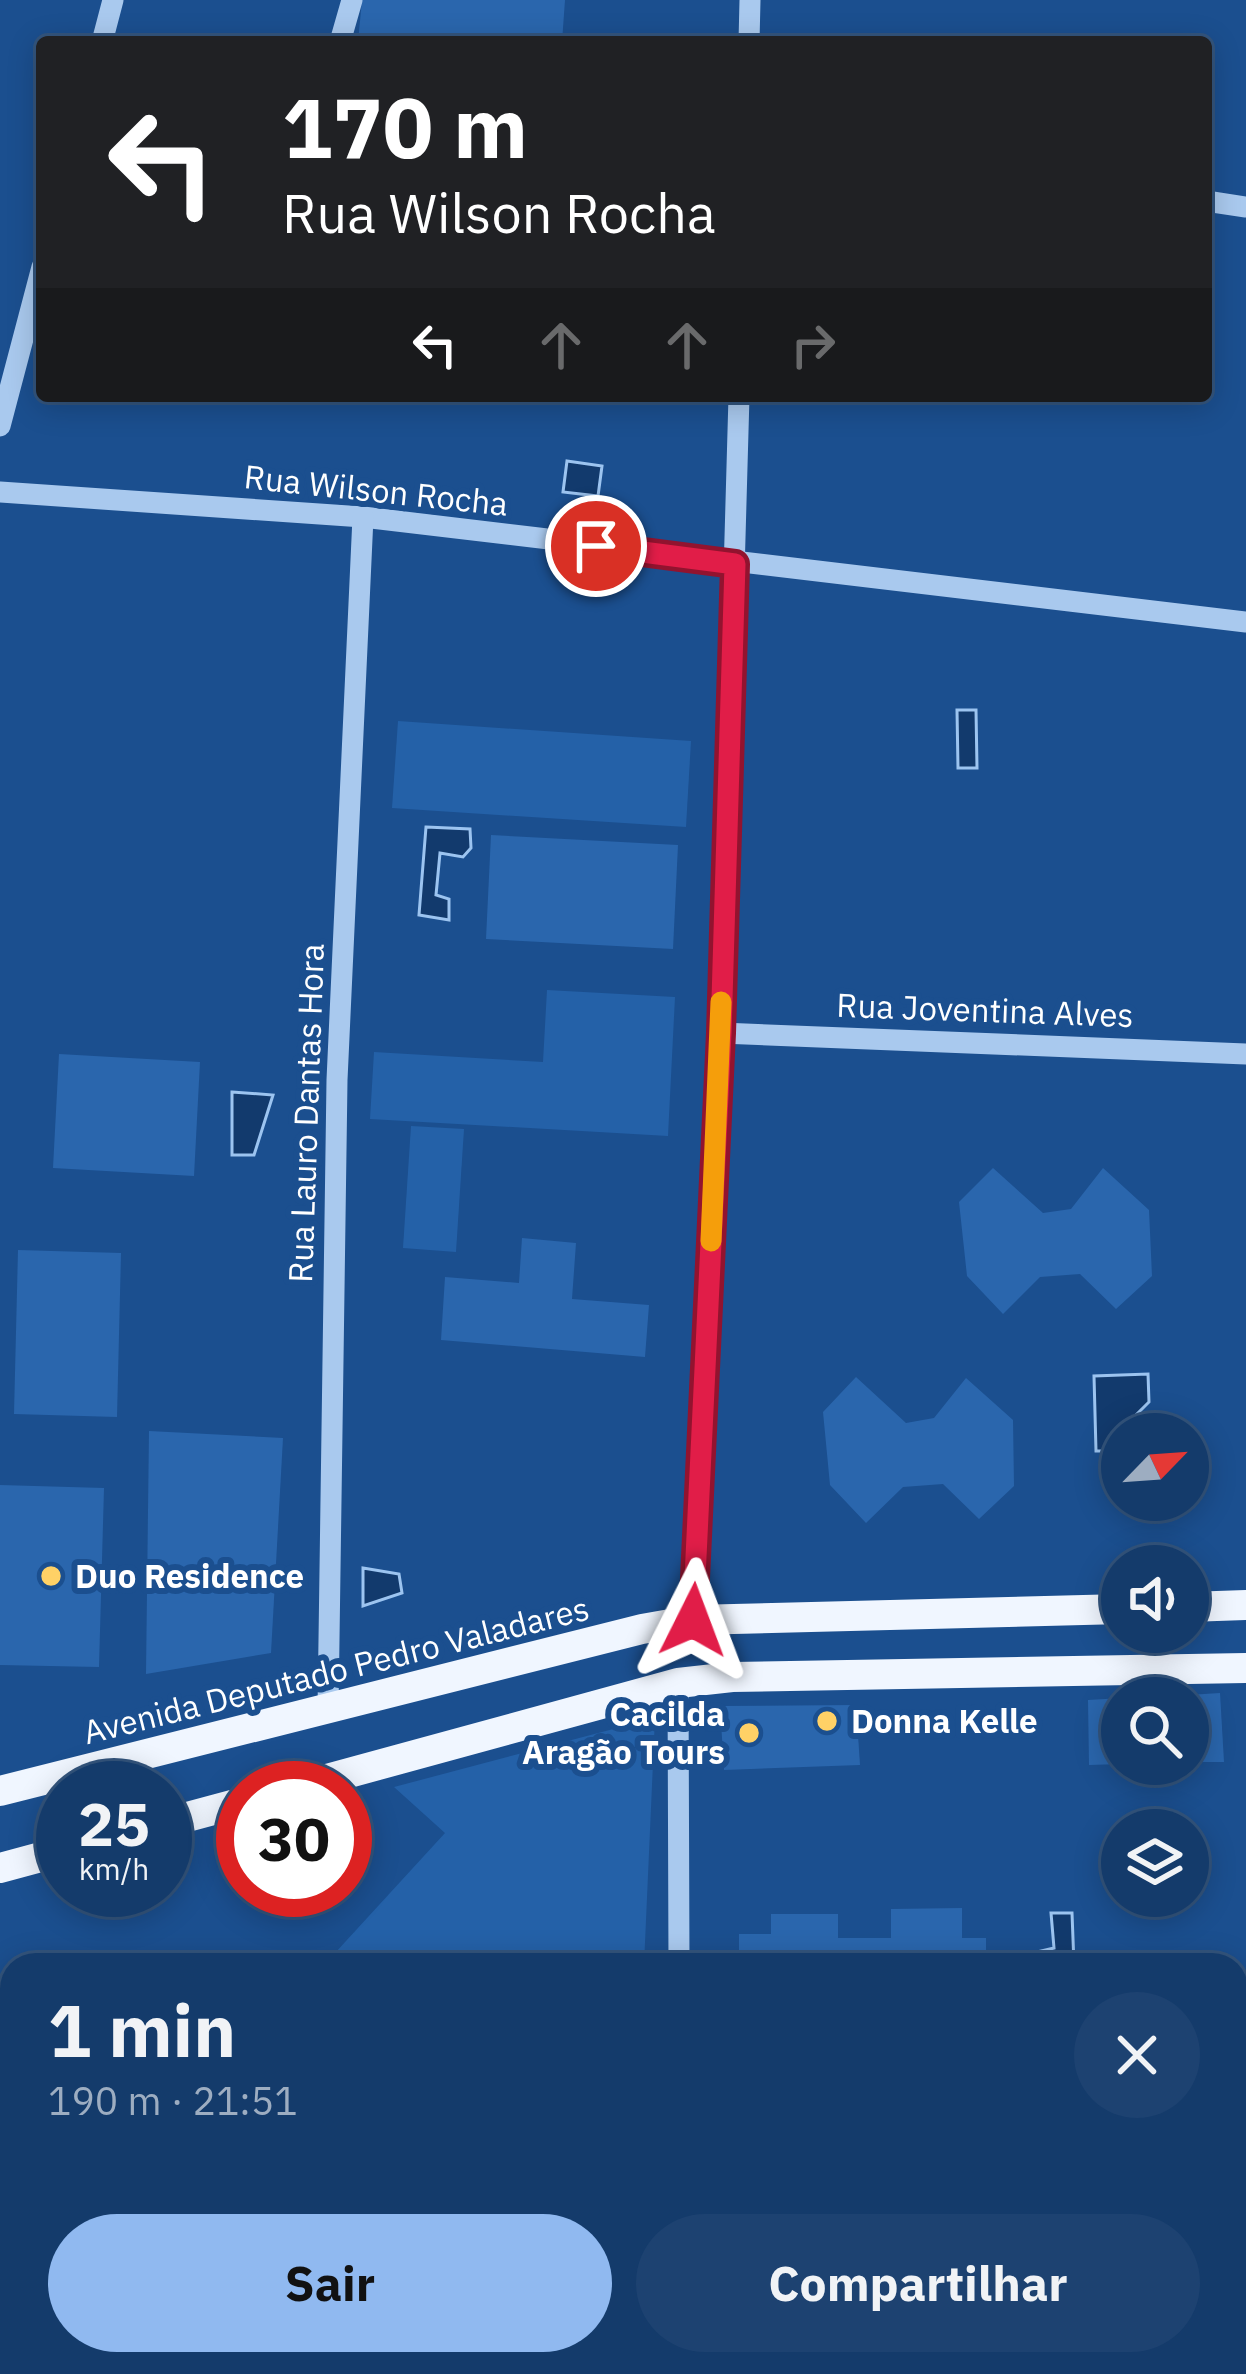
<!DOCTYPE html>
<html lang="pt">
<head>
<meta charset="utf-8">
<style>
	body { margin:0; font-family:"IBM Plex Sans",sans-serif; background:#1d4271; color:#f1f3f6; height:100vh; display:flex; flex-direction:column; font-size:45px; white-space:nowrap }
	* { box-sizing:border-box; margin:0 }
	p { font-size:39px; color:#9dadc1 }
	.icon { flex:none; width:66px; height:66px; fill:none; stroke:currentColor; stroke-width:2; stroke-linecap:round; stroke-linejoin:round }
	.map { position:relative; flex:1; overflow:hidden }
	.panel { position:absolute; left:0px; top:1953px; width:1248px; height:423px; display:flex; flex-direction:column; background:#143b6b; border-radius:36px 36px 0 0; box-shadow:0 6px 30px #0003,0 0 0 3px #33557e }
	.panel>* { flex:none }
	.banner { position:absolute; left:36px; top:36px; width:1176px; height:366px; border-radius:12px; box-shadow:0 6px 30px #0003,0 0 0 3px #33557e; background:#202124; color:#fff; overflow:hidden }
	.needle { width:78px; rotate:65deg }
	.tools { position:absolute; left:1101px; top:1413px; display:grid; gap:24px }
	.tools a { display:grid; place-items:center; width:108px; height:108px; border-radius:50%; background:#143b6b; box-shadow:0 6px 30px #0003,0 0 0 3px #33557e; font-size:60px }
	.speed { position:absolute; left:36px; top:1761px; display:flex; gap:24px; font-size:60px; font-weight:700; text-align:center }
	.speed>* { display:grid; place-content:center; width:156px; height:156px; border-radius:50%; background:#143b6b; box-shadow:0 6px 30px #0003,0 0 0 3px #33557e; line-height:1 }
	.speed small { font-size:30px; font-weight:400 }
	.speed .limit { border:18px solid #d22; background:#fff; color:#111 }
	.pin { position:absolute; display:grid; place-items:center; width:102px; height:102px; color:#fff; margin:-51px; border:6px solid #fff; border-radius:50%; box-shadow:0 3px 12px #0007 }
	.me { position:absolute; width:132px; margin:-66px; rotate:3deg; stroke-linejoin:round; filter:drop-shadow(0 0 9px #0008) }
	.turn { display:flex; align-items:center; gap:42px; height:252px; padding:0 48px; font-size:54px }
	.turn .icon { width:156px; height:156px; stroke-width:2.5 }
	.turn b { display:block; font-size:84px; line-height:102px }
	.lanes { display:flex; align-items:center; height:114px; padding:0 48px; background:#0003; justify-content:center; gap:60px; direction:ltr }
	.lanes .off { opacity:.35 }
	.round { display:grid; place-items:center; flex:none; width:126px; height:126px; border-radius:63px; background:#1d4271 }
	.overview { display:flex; align-items:center; justify-content:space-between; height:204px; padding:0 48px }
	h1 { font-size:72px; font-weight:700; line-height:90px }
	.cta { display:flex; gap:24px; margin-top:auto; padding:24px 48px }
	.cta a { flex:1; height:138px; border-radius:72px; background:#90b9f0; color:#111; font-size:48px; font-weight:700; line-height:138px; text-align:center }
	.cta a+a { background:#1d4271; color:#f1f3f6 }
	.map>svg:first-child { display:block }
	.green { fill:#2461a8 }
	.water { fill:#123a6d; stroke:#9cc4f0; stroke-width:3 }
	.building { fill:#2a66ad }
	.lines { fill:none; stroke-linecap:round; stroke-linejoin:round }
	.minor { stroke:#a9c9ee; stroke-width:21 }
	.major { stroke:#f0f6ff; stroke-width:30 }
	.route-casing { stroke:#92132f; stroke-width:30 }
	.route { stroke:#e11d48; stroke-width:21 }
	.slow { stroke:#f59e0b; stroke-width:21 }
	.poi-dot { fill:#ffd166; stroke:#1b4f8f; stroke-width:4.5 }
	.labels { text-anchor:middle; stroke-width:12; stroke-linejoin:round; paint-order:stroke }
	.street-label { font-size:33px; fill:#fff; stroke:#1b4f8f }
	.poi-label { font-size:33px; font-weight:bold; fill:#fff; stroke:#1b4f8f; text-anchor:start }
</style>
</head>
<body>
<div class="map">
<svg width="1246" height="2374" viewBox="0 0 1246 2374">
	<rect width="100%" height="100%" fill="#1b4f8f"/>
	<g class="green">
		<polygon points="398,721 691,741 686,827 392,808"/>
		<polygon points="547,990 675,997 668,1136 370,1119 374,1052 543,1062"/>
		<polygon points="411,1126 464,1129 456,1252 403,1248"/>
		<polygon points="655,1718 644,1965 324,1965 445,1833 394,1787"/>
	</g>
	<g class="water">
		<polygon points="567,461 602,466 598,496 563,492"/>
		<polygon points="957,710 976,710 977,768 958,768"/>
		<polygon points="426,827 470,829 471,848 463,857 440,853 436,895 449,899 449,920 419,915"/>
		<polygon points="232,1092 273,1095 254,1155 232,1155"/>
		<polygon points="1148,1374 1149,1402 1126,1425 1122,1451 1096,1451 1094,1376"/>
		<polygon points="363,1568 399,1574 402,1593 363,1606"/>
		<polygon points="1051,1913 1072,1913 1074,1965 1036,1965 1037,1952 1054,1948"/>
	</g>
	<g class="building">
		<polygon points="362,0 565,0 562,42 358,42"/>
		<polygon points="491,835 678,845 673,949 486,939"/>
		<polygon points="59,1054 200,1062 194,1176 53,1168"/>
		<polygon points="993,1168 1043,1213 1071,1209 1103,1168 1149,1210 1152,1276 1116,1309 1080,1274 1040,1277 1003,1314 967,1276 959,1202"/>
		<polygon points="522,1238 576,1243 572,1299 649,1305 645,1357 441,1340 445,1277 519,1283"/>
		<polygon points="18,1250 121,1253 117,1417 14,1414"/>
		<polygon points="856,1377 906,1423 934,1418 966,1378 1013,1420 1014,1486 979,1519 943,1484 903,1487 866,1523 830,1485 823,1412"/>
		<polygon points="149,1431 283,1438 271,1653 146,1674"/>
		<polygon points="0,1485 104,1488 99,1667 0,1665"/>
		<polygon points="1220,1693 1224,1762 1188,1762 1188,1695"/>
		<polygon points="1122,1698 1122,1764 1089,1765 1088,1700"/>
		<polygon points="856,1705 860,1765 724,1770 720,1706"/>
		<polygon points="962,1908 962,1938 986,1938 986,1965 739,1965 739,1934 771,1934 771,1914 838,1914 838,1938 891,1938 891,1909"/>
		<polygon points="921,2364 1059,2364 1059,2374 922,2374"/>
	</g>
	<g class="lines">
		<g class="minor">
			<polyline points="102,42 113,0"/>
			<polyline points="340,42 352,0"/>
			<polyline points="749,42 750,0"/>
			<polyline points="1206,201 1246,207"/>
			<polyline points="0,426 42,267"/>
			<polyline points="0,492 363,517 1246,622"/>
			<polyline points="721,1033 1246,1054"/>
			<polyline points="693,1620 721,1033 739,396"/>
			<polyline points="678,1683 679,1965"/>
			<polyline points="328,1710 337,1080 363,517"/>
			<polyline points="1236,2091 1246,2090"/>
			<polyline points="668,2374 668,2364"/>
		</g>
		<g class="major">
			<polyline points="1188,1607 1246,1605"/>
			<polyline points="294,1788 678,1683 732,1677 1246,1668"/>
			<polyline points="0,1791 642,1629 693,1620 1122,1609"/>
			<polyline points="165,1823 243,1802"/>
			<polyline points="0,1868 63,1851"/>
		</g>
	</g>
	<g class="lines">
		<defs>
			<polyline id="route" points="596,546 735,564 721,1033 693,1620"/>
		</defs>
		<use href="#route" class="route-casing"/>
		<use href="#route" class="route"/>
		<polyline class="slow" points="711,1241 721,1002"/>
	</g>
	<g class="poi-dot">
		<circle cx="51" cy="1576" r="12"/>
		<circle cx="827" cy="1721" r="12"/>
		<circle cx="749" cy="1733" r="12"/>
	</g>
	<g class="labels">
		<g class="street-label">
			<text transform="translate(376 490) rotate(6)" y="12">Rua Wilson Rocha</text>
			<text transform="translate(985 1010) rotate(2)" y="12">Rua Joventina Alves</text>
			<text transform="translate(306 1113) rotate(-88)" y="12">Rua Lauro Dantas Hora</text>
			<text transform="translate(336 1670) rotate(-14)" y="12">Avenida Deputado Pedro Valadares</text>
		</g>
		<g class="poi-label">
			<text x="75" y="1588">Duo Residence</text>
			<text x="725" y="1726" text-anchor="end">Cacilda<tspan x="725" dy="38">Aragão Tours</tspan></text>
			<text x="851" y="1733">Donna Kelle</text>
		</g>
	</g>
</svg>
<div class="tools">
<a><svg class="needle" viewBox="-14 -14 28 28"><path d="M0-13l5 13h-10z" fill="#e53935"/><path d="M0 13l5-13h-10z" fill="#9dadc1"/></svg></a>
<a><svg class="icon" aria-label="sound" viewBox="0 0 24 24"><path d="M4 9h4l5-4v14l-5-4H4zM17 9q2 3 0 6"/></svg></a>
<a><svg class="icon" aria-label="search" viewBox="0 0 24 24"><circle cx="10" cy="10" r="6"/><path d="M15 15l6 6"/></svg></a>
<a><svg class="icon" aria-label="layers" viewBox="0 0 24 24"><path d="M12 4l9 5-9 5-9-5zM3 14l9 5 9-5"/></svg></a>
</div>
<div class="speed"><div>25<small>km/h</small></div><div class="limit">30</div></div>
<div class="pin" style="left:596px;top:546px;background:#d93025"><svg class="icon" aria-label="arrive" viewBox="0 0 24 24"><path d="M6 21V4h12l-3 4 3 4H6"/></svg></div>
<svg class="me" style="left:693px;top:1620px" viewBox="-20 -20 40 40"><path d="M0-17L14 15 0 8-14 15z" fill="#e11d48" stroke="#fff" stroke-width="4"/></svg>
<div class="banner">
<div class="turn"><svg class="icon" aria-label="left" viewBox="0 0 24 24"><path d="M17 20v-9H6M10 6l-5 5 5 5"/></svg><div><b>170 m</b>Rua Wilson Rocha</div></div>
<div class="lanes"><svg class="icon" aria-label="left" viewBox="0 0 24 24"><path d="M17 20v-9H6M10 6l-5 5 5 5"/></svg><svg class="icon off" aria-label="ahead" viewBox="0 0 24 24"><path d="M12 20V5M6 11l6-6 6 6"/></svg><svg class="icon off" aria-label="ahead" viewBox="0 0 24 24"><path d="M12 20V5M6 11l6-6 6 6"/></svg><svg class="icon off" aria-label="right" viewBox="0 0 24 24"><path d="M7 20v-9h11M14 6l5 5-5 5"/></svg></div>
</div>
<section class="panel">
<div class="overview"><div><h1>1 min</h1><p>190 m · 21:51</p></div><a class="round"><svg class="icon" aria-label="close" viewBox="0 0 24 24"><path d="M6 6l12 12M18 6L6 18"/></svg></a></div>
<div class="cta"><a>Sair</a><a>Compartilhar</a></div>
</section>
</div>
</body>
</html>
